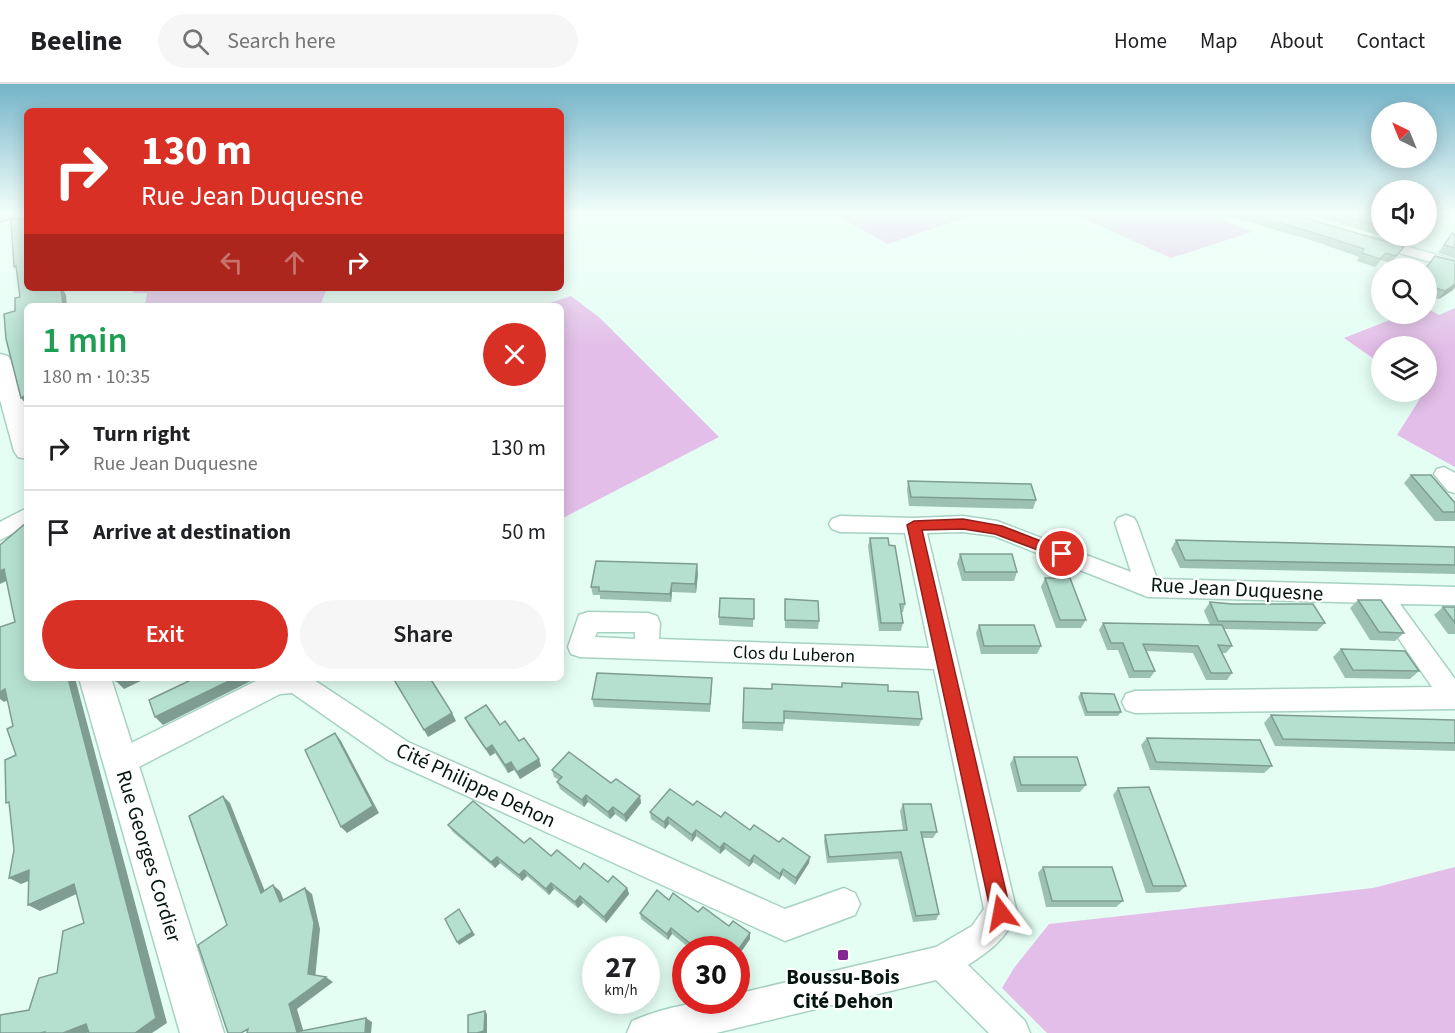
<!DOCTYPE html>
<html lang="en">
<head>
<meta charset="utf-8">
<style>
	body { margin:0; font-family:"Source Sans 3",sans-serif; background:#f6f6f6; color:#202124; height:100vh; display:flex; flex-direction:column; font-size:22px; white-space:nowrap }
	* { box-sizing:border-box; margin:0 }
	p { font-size:20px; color:#757577 }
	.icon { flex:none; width:33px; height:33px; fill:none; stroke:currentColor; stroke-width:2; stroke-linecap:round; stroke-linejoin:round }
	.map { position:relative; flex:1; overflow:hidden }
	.side { position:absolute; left:24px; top:219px; width:540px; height:378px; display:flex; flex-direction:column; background:#fff; border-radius:9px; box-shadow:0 3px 15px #0003 }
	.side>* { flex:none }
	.hud { position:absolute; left:24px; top:24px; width:540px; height:183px; border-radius:9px; box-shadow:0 3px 15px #0003; background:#d93025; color:#fff; overflow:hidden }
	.needle { width:39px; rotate:317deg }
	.fabs { position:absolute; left:1371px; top:18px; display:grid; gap:12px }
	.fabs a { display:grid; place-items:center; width:66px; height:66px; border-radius:50%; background:#fff; box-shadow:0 3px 15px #0003; font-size:30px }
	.speed { position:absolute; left:582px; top:852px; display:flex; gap:12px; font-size:30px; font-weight:700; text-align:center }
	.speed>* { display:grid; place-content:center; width:78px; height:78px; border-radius:50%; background:#fff; box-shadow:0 3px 15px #0003; line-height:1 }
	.speed small { font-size:15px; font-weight:400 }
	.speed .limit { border:9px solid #d22; background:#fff; color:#111 }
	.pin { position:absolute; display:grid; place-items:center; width:51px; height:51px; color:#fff; margin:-26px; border:3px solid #fff; border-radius:50%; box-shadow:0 2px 6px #0007 }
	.me { position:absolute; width:66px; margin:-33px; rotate:347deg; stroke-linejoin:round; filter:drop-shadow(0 0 4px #0008) }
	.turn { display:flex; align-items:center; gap:21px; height:126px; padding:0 18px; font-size:27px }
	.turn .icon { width:78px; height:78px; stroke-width:2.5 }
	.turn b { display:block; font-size:42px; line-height:51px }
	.lanes { display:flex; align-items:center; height:57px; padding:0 18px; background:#0003; justify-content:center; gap:30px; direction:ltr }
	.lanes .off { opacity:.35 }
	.round { display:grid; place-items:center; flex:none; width:63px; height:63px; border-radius:32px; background:#f6f6f6 }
	.head { display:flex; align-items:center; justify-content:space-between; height:102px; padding:0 18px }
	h1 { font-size:36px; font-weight:600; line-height:45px; color:#1e9e55 }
	.cta { display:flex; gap:12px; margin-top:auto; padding:12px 18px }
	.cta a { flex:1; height:69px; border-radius:36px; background:#d93025; color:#fff; font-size:24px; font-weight:600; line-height:69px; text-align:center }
	.cta a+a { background:#f6f6f6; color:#202124 }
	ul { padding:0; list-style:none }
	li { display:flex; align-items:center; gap:18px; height:84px; padding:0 18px; border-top:2px solid #e0e0e0 }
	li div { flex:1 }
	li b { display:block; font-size:22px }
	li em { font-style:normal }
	header { display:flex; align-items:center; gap:36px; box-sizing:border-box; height:84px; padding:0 30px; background:#fff; border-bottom:2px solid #e0e0e0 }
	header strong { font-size:28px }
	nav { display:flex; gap:33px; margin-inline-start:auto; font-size:21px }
	.search { width:420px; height:54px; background:#f6f6f6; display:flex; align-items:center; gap:15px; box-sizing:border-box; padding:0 21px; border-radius:33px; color:#757577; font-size:22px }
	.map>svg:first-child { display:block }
	.green { fill:#e3bee8 }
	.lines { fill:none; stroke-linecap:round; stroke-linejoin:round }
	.minor-casing { stroke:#a7d2c2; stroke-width:3 }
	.tertiary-casing { stroke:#a7d2c2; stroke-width:3 }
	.primary-casing { stroke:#785282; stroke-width:2 }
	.minor { fill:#fff; fill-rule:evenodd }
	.tertiary { fill:#fff; fill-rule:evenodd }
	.primary { fill:#d3abd9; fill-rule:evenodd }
	.wall { fill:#9cc1b3 }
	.shaded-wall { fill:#7f9d92 }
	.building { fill:#b5e0d0; stroke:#7f9d92; stroke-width:1.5 }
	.route { fill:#d93025; stroke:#8d1f18; stroke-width:1.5 }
	.poi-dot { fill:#842792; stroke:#fff; stroke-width:2 }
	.labels { text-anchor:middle; stroke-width:4.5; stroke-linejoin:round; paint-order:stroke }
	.street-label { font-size:18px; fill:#051510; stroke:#fff }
	.near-street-label { font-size:21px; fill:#051510; stroke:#fff }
	.near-poi-label { font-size:21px; font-weight:bold; fill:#051510; stroke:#fff }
</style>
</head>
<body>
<header>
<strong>Beeline</strong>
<div class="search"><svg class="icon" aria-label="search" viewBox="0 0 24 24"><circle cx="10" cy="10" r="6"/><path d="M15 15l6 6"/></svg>Search here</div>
<nav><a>Home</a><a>Map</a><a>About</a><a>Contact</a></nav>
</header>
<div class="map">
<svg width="1455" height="949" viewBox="0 0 1455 949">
	<rect width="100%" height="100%" fill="#e4fef4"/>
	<g class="green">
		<polygon points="838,130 976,130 888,160 835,131"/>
		<polygon points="1084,130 1210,130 1252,148 1171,174 1078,132"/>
		<polygon points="135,204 327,204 320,222 145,222 147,209 133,209"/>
		<polygon points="571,212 600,234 719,353 561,435 561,222 541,222"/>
		<polygon points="1427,224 1439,231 1455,224 1455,383 1397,351 1421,313 1415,308 1426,308 1426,262 1382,262 1381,280 1344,254 1405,230 1426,230"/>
		<polygon points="1455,783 1455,949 1047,949 1002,904 1014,884 1049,840 1373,804"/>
	</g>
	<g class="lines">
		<defs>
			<g id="minor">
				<polygon points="1373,153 1455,176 1455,185 1368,160 1366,157"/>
				<polygon points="1444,383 1455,389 1455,409 1448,407 1434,390 1437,385"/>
				<polygon points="27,424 27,442 0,456 0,438"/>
				<path d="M1126 431 1134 434 1137 439 1157 495 1455 503V521L1400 520 1455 595V625L1135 629 1126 626 1122 618 1126 610 1135 607 1432 603 1374 519 1148 513 994 452 963 448 927 449 1017 829C1006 855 991 866 968 881L1025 937 1030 949H989L936 896 716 949H627L632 937C664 923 702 916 736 916V910L936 863 972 842 984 825 934 585 580 573 571 570 568 563 579 531 588 528 648 529 657 532 660 539 659 555 929 564 905 449 840 448 832 445 829 440 832 435 840 432 914 434 963 432 997 437 1131 488 1115 439 1118 434ZM597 548H635V555L595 553Z"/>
				<polygon points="262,594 311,594 408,658 785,825 844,804 855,809 860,820 855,831 785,857 388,676 292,609 280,610 131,687 121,691 111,687 107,678 111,669"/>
			</g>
			<g id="tertiary">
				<polygon points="0,270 8,272 11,277 27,327 27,375 18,373 14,367 0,316"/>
				<polygon points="79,594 111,594 224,949 180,949"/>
			</g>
			<polygon id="primary" points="0,130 16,130 13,134 0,138"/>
		</defs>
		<use href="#minor" class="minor-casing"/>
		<use href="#tertiary" class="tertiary-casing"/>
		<use href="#primary" class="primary-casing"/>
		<use href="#minor" class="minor"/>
		<use href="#tertiary" class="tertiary"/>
		<use href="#primary" class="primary"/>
	</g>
	<g class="wall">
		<polygon points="1222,130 1291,130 1404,163 1391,179 1381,176 1375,183 1357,177 1359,173 1317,158"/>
		<polygon points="1308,130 1382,130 1382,152 1414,152 1408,160"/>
		<polygon points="1452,149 1455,150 1455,174 1438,169"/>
		<polygon points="1455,177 1455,203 1453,206 1439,215 1426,211 1426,184"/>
		<polygon points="1411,391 1455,419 1455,437 1435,437 1404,399"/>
		<polygon points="908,397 1036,416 1033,425 909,422 907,406"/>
		<polygon points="870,454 889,461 905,520 903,528 901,528 903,539 901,547 879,547 868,462"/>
		<polygon points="1176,456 1455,463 1455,490 1180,484 1171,465"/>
		<polygon points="960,470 1017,488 1014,497 962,497 957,479"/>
		<polygon points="698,489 696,509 672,508 671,518 600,515 600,511 593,511 591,503"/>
		<polygon points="1045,494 1086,536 1081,544 1056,544 1041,503"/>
		<polygon points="754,515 753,543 719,541 719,533"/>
		<polygon points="785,515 819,537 818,545 785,544"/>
		<polygon points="1358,516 1404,549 1395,557 1370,556 1350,524"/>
		<polygon points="1210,518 1325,539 1317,547 1224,545 1232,562 1226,569 1222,569 1232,589 1227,596 1206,596 1193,569 1147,567 1155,587 1150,594 1129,594 1118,566 1107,566 1099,546 1103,539 1210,541 1204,527"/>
		<polygon points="1443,523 1455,523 1455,550 1448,550 1434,531"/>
		<polygon points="979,541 1041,562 1037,570 981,570 976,549"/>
		<polygon points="1341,565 1419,587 1410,595 1345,594 1333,573"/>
		<polygon points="842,599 888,607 922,635 919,642 784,635 783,647 742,645 744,604 771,605 841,603"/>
		<polygon points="712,602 710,628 594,623 592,615"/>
		<polygon points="1081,609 1121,628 1118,632 1085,632 1078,613"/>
		<polygon points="1271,631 1455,636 1455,667 1275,662 1264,639"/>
		<polygon points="465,634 500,641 519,657 541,682 520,695 514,686 508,689 495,669 490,672 469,642"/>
		<polygon points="1147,654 1272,682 1264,689 1150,686 1141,661"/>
		<polygon points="1014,673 1086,701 1080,708 1017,708 1010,680"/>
		<polygon points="552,686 611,699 640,712 641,719 626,738 615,730 610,735 588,718 584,723 560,705 557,698 559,696 554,693"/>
		<polygon points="1118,704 1186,802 1179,808 1146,809 1113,711"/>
		<polygon points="903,720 937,748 933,754 923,754 939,830 936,836 913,838 898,775 827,779 824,757 825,751 903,746 900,727"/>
		<polygon points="693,721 750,746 809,779 795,801 782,791 779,796 753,778 749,783 725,765 720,770 696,752 692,758 669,740 665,745 651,735 650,728"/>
		<polygon points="448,741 524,759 608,798 627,804 629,810 606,839 583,819 578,824 554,805 549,811 527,792 522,797 500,779 495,784 453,748"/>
		<polygon points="1043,783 1123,817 1116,823 1046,823 1038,789"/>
		<polygon points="669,816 729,842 750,849 750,855 736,875 736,866 704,866 703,864 702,866 692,866 672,850 668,856 641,835 640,829"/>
	</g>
	<g class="shaded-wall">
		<polygon points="1455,200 1455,203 1453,206 1439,215 1445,207"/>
		<polygon points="62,204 66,211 67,222 63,222"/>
		<polygon points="27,310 27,321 21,314"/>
		<polygon points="697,480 698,489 696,509 695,500"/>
		<polygon points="4,485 13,494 0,500 0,487"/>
		<polygon points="672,499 672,508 671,518 670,510"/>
		<polygon points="68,594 75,594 167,939 152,949 135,949"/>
		<polygon points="123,594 147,594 124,605 116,597"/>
		<polygon points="235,594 257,594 163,641 155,633"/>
		<polygon points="5,605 15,613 4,618 0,615 0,608"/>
		<polygon points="452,629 456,637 428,653 424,646"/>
		<polygon points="335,649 341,657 379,729 347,749 341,743"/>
		<polygon points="492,661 495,669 490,672 486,665"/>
		<polygon points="539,675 541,682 520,695 517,688"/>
		<polygon points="511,678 514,686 508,689 505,681"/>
		<polygon points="586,711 588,718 584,723 582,716"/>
		<polygon points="223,712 230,719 268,815 261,809"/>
		<polygon points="640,712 641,719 626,738 624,731"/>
		<polygon points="613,723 615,730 610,735 608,728"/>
		<polygon points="668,733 669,740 665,745 664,738"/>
		<polygon points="696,746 696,752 692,758 692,751"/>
		<polygon points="724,759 725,765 720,770 720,764"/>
		<polygon points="754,771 753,778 749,783 750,777"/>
		<polygon points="497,773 500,779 495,784 491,778"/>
		<polygon points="810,773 809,779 795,801 796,794"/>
		<polygon points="783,785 782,791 779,796 780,790"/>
		<polygon points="29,786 41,792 21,800 9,794"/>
		<polygon points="524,786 527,792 522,797 519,791"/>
		<polygon points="551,799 554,805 549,811 546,805"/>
		<polygon points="74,800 85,806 40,827 28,821"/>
		<polygon points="273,801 280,807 287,824 280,818"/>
		<polygon points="305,804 312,810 320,845 315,895 308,890"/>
		<polygon points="627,804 629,810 606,839 604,833"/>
		<polygon points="580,812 583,819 578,824 575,818"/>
		<polygon points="459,825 475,851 459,861 457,858"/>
		<polygon points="671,844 672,850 668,856 667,850"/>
		<polygon points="750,849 750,855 736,875 736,869"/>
		<polygon points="702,859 703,864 702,866 698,866"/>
		<polygon points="326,893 333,898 297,925 304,949 297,948 289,920"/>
		<polygon points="485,927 487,930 487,949 477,949"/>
		<polygon points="366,934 372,938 371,949 365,949"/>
		<polygon points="86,940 98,945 87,949 63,949"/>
	</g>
	<g class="building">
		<polygon points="1250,130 1291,130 1404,163 1396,172 1386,169 1380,175 1362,169 1364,165 1321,151"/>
		<polygon points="1337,130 1382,130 1382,143"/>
		<polygon points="27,133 27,204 61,204 63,222 27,222 27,310 21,314 6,255 4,230 15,227 15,214 20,213 16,182 14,183 11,136"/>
		<polygon points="1452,149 1455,150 1455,164 1444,161"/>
		<polygon points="1435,172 1455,177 1455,200 1445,207 1426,201 1426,184"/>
		<polygon points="1411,391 1431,391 1455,419 1455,428 1443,428"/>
		<polygon points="908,397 1031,400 1036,416 911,413"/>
		<polygon points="26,439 27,444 27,594 68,594 156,934 135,949 89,949 86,940 63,949 45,949 45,948 40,949 0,949 0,931 29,926 39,894 57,889 63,847 84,839 74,800 28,821 29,786 9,794 14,766 9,718 6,719 5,676 16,671 7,645 13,642 5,605 0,608 0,543 15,538 4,485 0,487 0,461"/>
		<polygon points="870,454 888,454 889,461 895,462 905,520 900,520 903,539 881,539"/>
		<polygon points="1176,456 1455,463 1455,481 1185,476"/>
		<polygon points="960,470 1012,470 1017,488 965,488"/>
		<polygon points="596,477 697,480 695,500 672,499 670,510 599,507 599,503 591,503"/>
		<polygon points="1045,494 1070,494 1086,536 1060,536"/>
		<polygon points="720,514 754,515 754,535 719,533"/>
		<polygon points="785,515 818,517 819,537 785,536"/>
		<polygon points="1358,516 1381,516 1404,549 1379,548"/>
		<polygon points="1210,518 1232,520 1313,520 1325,539 1218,537"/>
		<polygon points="1443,523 1455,523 1455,539"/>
		<polygon points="1103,539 1222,541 1232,562 1218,561 1232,589 1211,589 1198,562 1143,560 1155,587 1134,587 1123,559 1111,559"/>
		<polygon points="979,541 1034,541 1041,562 984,562"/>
		<polygon points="1341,565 1405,567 1419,587 1353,586"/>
		<polygon points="597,589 712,594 710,620 592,615"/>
		<polygon points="115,594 123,594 116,597"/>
		<polygon points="195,594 235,594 155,633 149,616"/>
		<polygon points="393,594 430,594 452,629 424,646"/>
		<polygon points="842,599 888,601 888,607 918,608 922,635 784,627 784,639 743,638 744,604 772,605 772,600 842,603"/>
		<polygon points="1081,609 1114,610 1121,628 1087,628"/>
		<polygon points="486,621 500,641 505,637 519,657 524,654 539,675 517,688 511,678 505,681 492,661 486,665 465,634"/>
		<polygon points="1271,631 1455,636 1455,659 1283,655"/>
		<polygon points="335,649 373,722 341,743 305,666"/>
		<polygon points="1147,654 1260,656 1272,682 1156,678"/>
		<polygon points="569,668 611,699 616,695 640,712 624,731 613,723 608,728 586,711 582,716 557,698 562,693 552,686"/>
		<polygon points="1014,673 1077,673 1086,701 1021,701"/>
		<polygon points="1149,703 1186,802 1153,802 1118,704"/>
		<polygon points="670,705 693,721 697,717 721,733 725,728 750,746 754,741 779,758 783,754 810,773 796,794 783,785 780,790 754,771 750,777 724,759 720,764 696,746 692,751 668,733 664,738 650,728"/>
		<polygon points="223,712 261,809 273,801 280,818 305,804 314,839 308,890 326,893 289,920 297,948 366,934 365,949 247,949 248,945 241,949 228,949 198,861 227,841 189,732"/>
		<polygon points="473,717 524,759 530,754 551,772 557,766 580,785 584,779 608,798 613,792 627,804 604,833 580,812 575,818 551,799 546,805 524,786 519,791 497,773 491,778 448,741"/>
		<polygon points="903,720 931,720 937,748 921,748 939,830 916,832 901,768 829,773 825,751 907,746"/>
		<polygon points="1043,783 1112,783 1123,817 1052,817"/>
		<polygon points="657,806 669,816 673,809 698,828 703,823 729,842 733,837 750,849 736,869 736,866 711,866 702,859 697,865 671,844 667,850 640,829"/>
		<polygon points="459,825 472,848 457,858 445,835"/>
		<polygon points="485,927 484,947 477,949 468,949 468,931"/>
	</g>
	<linearGradient id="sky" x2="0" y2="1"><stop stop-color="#74b4c9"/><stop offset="0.49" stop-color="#f3fffa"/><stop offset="1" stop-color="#f3fffa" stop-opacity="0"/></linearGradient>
	<rect width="1455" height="263" fill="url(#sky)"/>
	<polygon class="route" points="963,435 1002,442 1067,467 1069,470 1062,475 995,450 963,445 922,446 1011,829 1008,836 1001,839 994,836 991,829 907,441 914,437"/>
	<rect class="poi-dot" x="837" y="865" width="12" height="12" rx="3"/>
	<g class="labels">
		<g class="street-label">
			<text transform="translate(794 570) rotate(2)" y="6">Clos du Luberon</text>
		</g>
		<g class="near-street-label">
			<text transform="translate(1237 505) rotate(3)" y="7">Rue Jean Duquesne</text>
			<text transform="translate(476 701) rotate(25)" y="7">Cité Philippe Dehon</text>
			<text transform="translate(149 772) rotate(73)" y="7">Rue Georges Cordier</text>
		</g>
		<g class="near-poi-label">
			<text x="843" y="900">Boussu-Bois<tspan x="843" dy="24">Cité Dehon</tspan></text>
		</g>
	</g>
</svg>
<div class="fabs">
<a><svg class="needle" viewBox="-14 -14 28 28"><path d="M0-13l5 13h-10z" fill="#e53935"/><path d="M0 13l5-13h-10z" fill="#757577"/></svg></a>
<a><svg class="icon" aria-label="sound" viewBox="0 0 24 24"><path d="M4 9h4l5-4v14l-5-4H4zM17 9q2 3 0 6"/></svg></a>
<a><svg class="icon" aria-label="search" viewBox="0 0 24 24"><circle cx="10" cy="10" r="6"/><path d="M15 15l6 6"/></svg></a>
<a><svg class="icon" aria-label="layers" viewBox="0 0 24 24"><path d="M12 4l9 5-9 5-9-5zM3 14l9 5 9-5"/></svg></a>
</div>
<div class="speed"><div>27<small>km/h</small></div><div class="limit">30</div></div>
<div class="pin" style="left:1062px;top:470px;background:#d93025"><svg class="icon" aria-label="arrive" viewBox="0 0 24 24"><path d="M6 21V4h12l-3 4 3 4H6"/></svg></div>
<svg class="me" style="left:1001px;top:829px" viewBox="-20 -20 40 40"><path d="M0-17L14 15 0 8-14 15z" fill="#d93025" stroke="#fff" stroke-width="4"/></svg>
<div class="hud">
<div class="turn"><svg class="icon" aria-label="right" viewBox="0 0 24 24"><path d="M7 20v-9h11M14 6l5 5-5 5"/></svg><div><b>130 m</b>Rue Jean Duquesne</div></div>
<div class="lanes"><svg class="icon off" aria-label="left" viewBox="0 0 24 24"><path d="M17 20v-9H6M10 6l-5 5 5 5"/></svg><svg class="icon off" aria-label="ahead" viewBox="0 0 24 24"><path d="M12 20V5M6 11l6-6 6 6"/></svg><svg class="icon" aria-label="right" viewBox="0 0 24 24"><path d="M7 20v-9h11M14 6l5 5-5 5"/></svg></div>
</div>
<section class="side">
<div class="head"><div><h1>1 min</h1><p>180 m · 10:35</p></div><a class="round" style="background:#d93025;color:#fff"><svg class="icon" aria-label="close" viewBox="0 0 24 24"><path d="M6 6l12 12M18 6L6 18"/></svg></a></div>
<ul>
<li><svg class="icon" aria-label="right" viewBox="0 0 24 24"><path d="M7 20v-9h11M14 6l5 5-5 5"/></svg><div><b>Turn right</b><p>Rue Jean Duquesne</p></div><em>130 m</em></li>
<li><svg class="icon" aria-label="arrive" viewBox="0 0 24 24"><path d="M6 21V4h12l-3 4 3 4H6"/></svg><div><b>Arrive at destination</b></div><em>50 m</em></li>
</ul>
<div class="cta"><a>Exit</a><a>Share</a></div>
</section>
</div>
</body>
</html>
